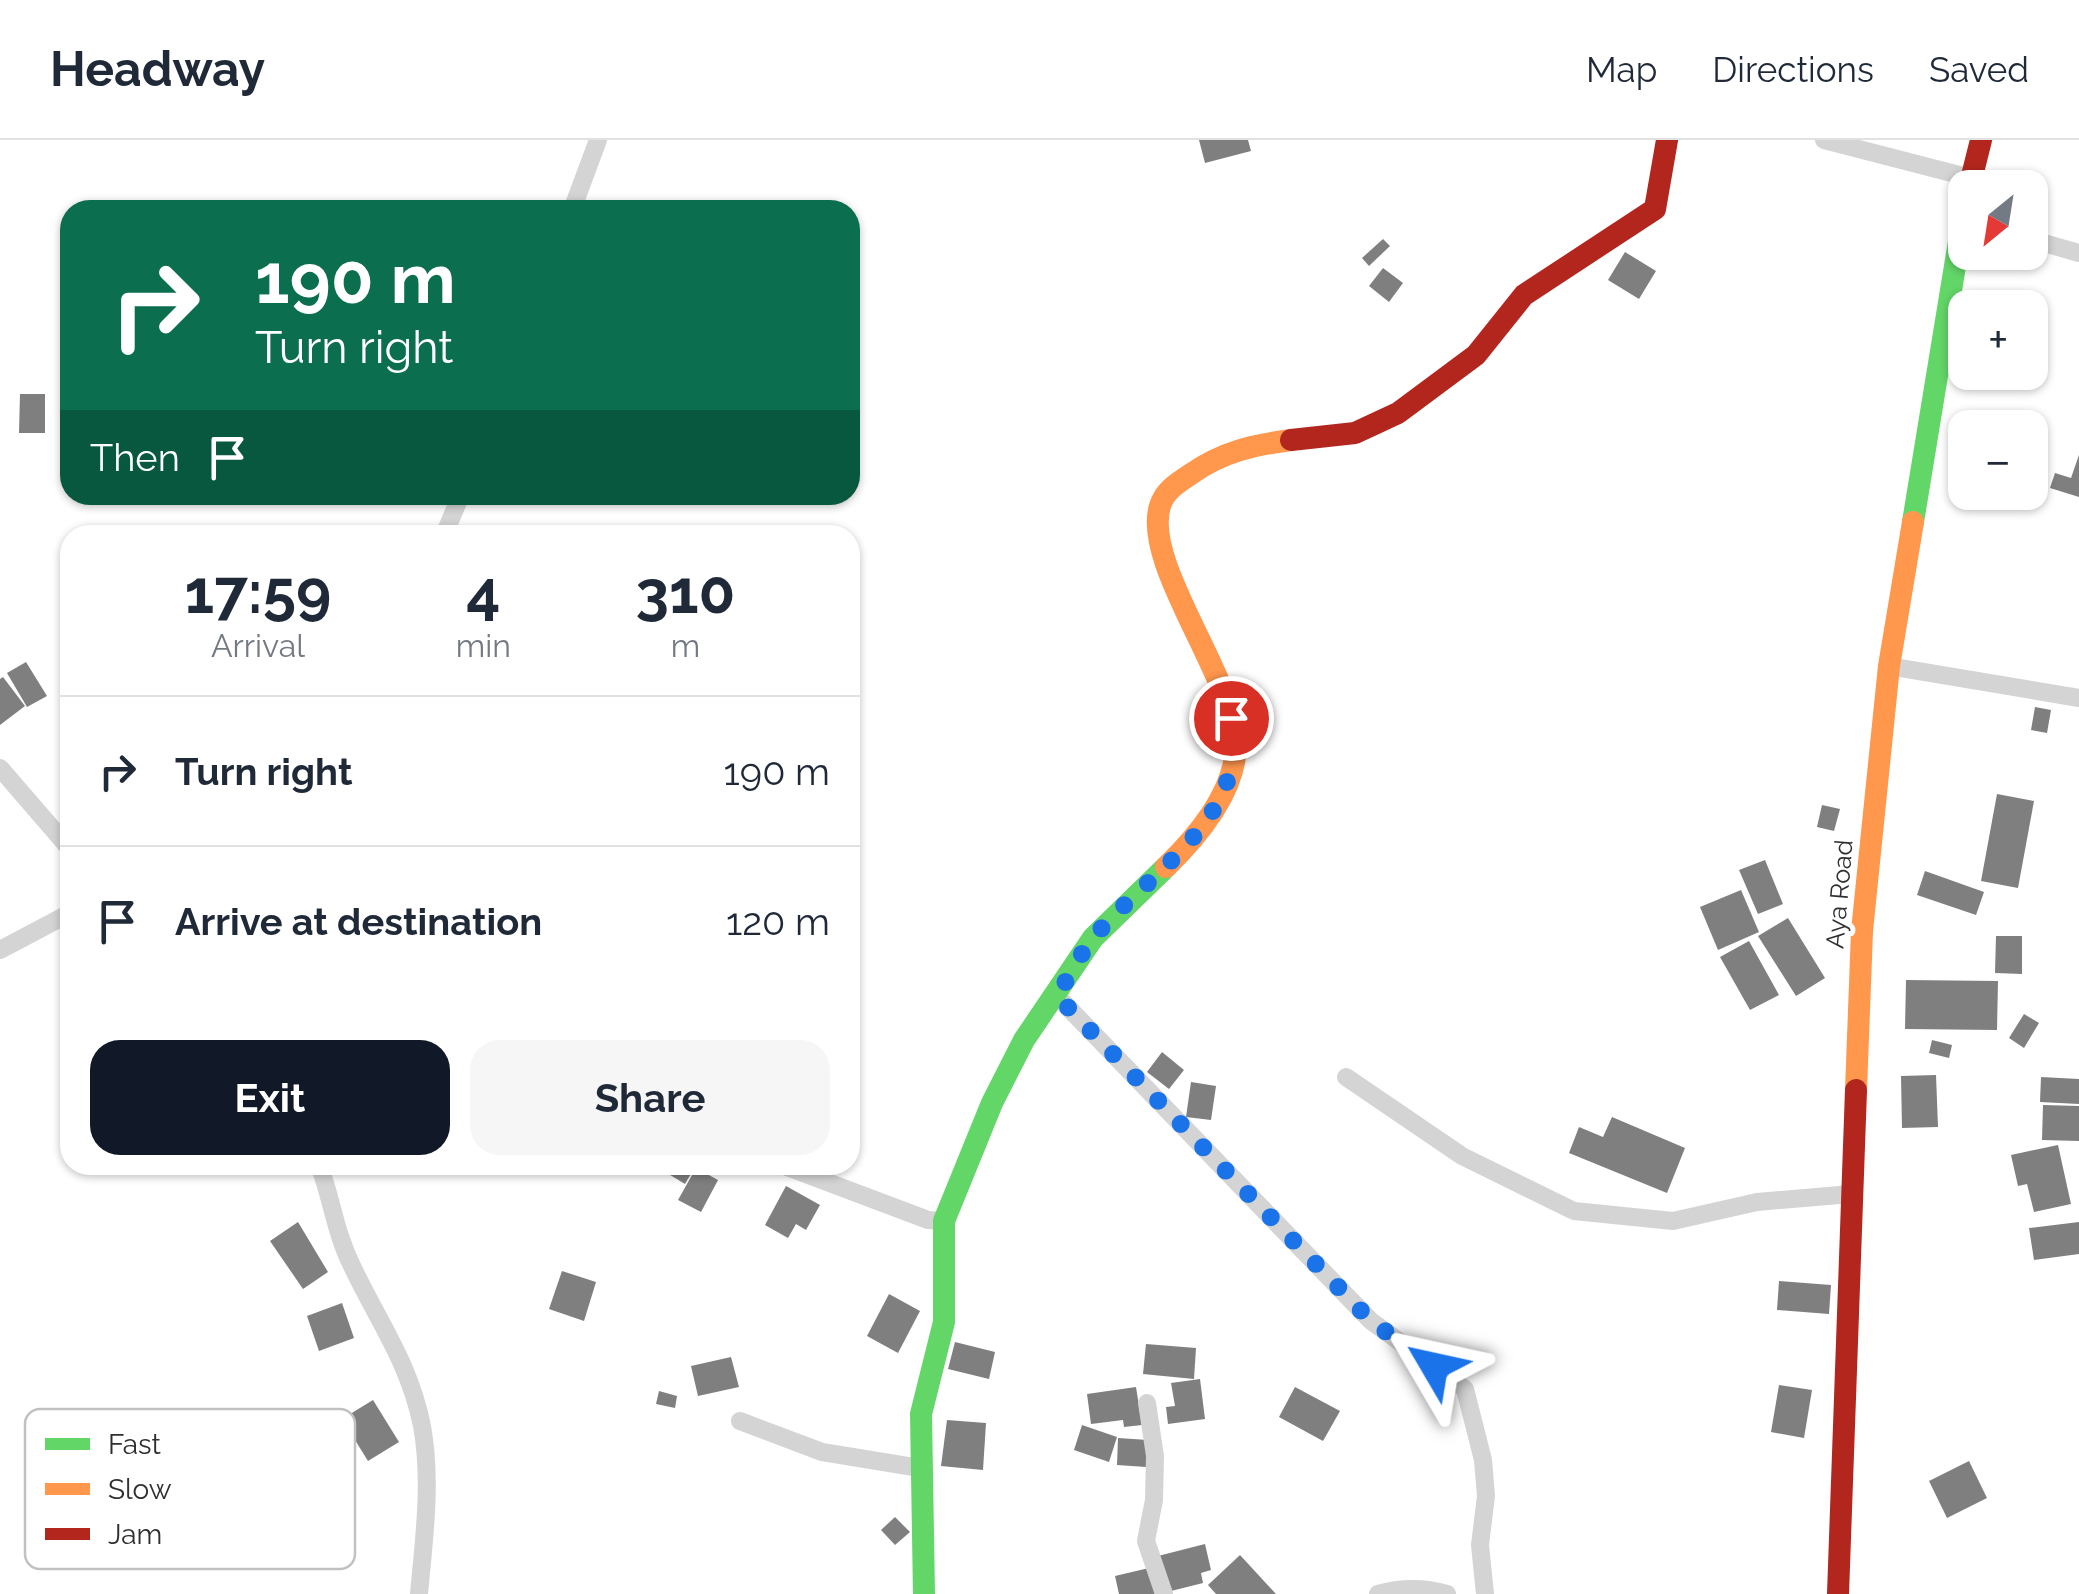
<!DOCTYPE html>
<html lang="en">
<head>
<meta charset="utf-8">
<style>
	body { margin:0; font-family:Raleway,sans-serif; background:#f6f6f7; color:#1f2937; height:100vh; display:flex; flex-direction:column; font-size:38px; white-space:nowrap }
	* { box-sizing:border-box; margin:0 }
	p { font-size:32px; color:#747a83 }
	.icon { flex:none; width:55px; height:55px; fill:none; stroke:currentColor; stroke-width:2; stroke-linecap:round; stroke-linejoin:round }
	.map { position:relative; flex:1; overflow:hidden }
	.panel { position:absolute; left:60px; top:385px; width:800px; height:650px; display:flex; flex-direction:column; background:#fff; border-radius:30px; box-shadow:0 2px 8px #0004 }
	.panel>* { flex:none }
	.top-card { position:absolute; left:60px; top:60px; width:800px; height:305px; border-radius:30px; box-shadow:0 2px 8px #0004; background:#0b6e4f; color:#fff; overflow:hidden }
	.needle { width:65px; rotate:210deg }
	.buttons { position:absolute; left:1948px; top:30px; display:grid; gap:20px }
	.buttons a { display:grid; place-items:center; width:100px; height:100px; border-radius:20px; background:#fff; box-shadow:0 2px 8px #0004; font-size:50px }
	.pin { position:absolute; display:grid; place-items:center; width:85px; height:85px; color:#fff; margin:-42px; border:5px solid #fff; border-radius:50%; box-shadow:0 2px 10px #0007 }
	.me { position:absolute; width:110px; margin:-55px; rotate:306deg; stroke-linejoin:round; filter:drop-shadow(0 0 8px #0008) }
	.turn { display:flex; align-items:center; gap:35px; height:210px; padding:0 30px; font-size:45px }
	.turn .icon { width:130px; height:130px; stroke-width:2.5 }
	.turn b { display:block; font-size:70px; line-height:85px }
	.then { display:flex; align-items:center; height:95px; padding:0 30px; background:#0003; gap:20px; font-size:38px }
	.eta { display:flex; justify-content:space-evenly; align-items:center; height:170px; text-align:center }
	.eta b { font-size:60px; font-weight:700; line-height:70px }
	.cta { display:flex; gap:20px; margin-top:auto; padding:20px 30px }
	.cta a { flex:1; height:115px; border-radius:30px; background:#111827; color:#fff; font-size:40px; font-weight:700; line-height:115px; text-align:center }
	.cta a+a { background:#f6f6f7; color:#1f2937 }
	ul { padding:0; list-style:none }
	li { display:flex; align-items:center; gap:30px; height:150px; padding:0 30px; border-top:2px solid #e0e1e3 }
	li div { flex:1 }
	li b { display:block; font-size:38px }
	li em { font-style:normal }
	header { display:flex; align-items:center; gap:60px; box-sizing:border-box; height:140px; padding:0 50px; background:#fff; border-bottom:2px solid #e0e1e3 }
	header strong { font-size:48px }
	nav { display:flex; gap:55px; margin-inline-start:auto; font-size:35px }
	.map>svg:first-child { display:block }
	.building { fill:#7f7f7f }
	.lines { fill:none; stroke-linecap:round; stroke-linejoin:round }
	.street { stroke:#d4d4d4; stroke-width:18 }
	.fast { stroke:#63d668; stroke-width:22 }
	.slow { stroke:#ff974d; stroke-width:22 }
	.jam { stroke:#b3261e; stroke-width:22 }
	.route { stroke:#1a73e8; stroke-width:18; stroke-dasharray:0 32.4 }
	.labels { text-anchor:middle; stroke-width:10; stroke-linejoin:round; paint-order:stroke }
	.street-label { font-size:25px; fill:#2f2f2f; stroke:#fff }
	.key { fill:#fff; stroke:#c1c1c1; stroke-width:2.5 }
	.key-label { font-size:28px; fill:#2f2f2f }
</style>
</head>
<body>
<header>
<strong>Headway</strong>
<nav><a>Map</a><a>Directions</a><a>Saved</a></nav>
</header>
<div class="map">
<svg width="2079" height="1454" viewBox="0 0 2079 1454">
	<rect width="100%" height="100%" fill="#fff"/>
	<g class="building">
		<polygon points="1199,0 1248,0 1251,11 1205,23"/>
		<polygon points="1383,99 1390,106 1369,126 1362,118"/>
		<polygon points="1625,112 1656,131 1639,159 1608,140"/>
		<polygon points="1383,128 1403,143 1389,162 1369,146"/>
		<polygon points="20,254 45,254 45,293 19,293"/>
		<polygon points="2079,315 2079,357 2050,348 2055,333 2071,338"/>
		<polygon points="26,522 47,556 27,567 7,533"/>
		<polygon points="3,537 25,566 0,585 0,539"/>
		<polygon points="2035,567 2051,570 2047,593 2031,590"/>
		<polygon points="1997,654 2034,661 2018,748 1981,741"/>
		<polygon points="1822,665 1840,669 1834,691 1817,687"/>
		<polygon points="1765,720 1783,764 1758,774 1739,730"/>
		<polygon points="1925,731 1984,752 1976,775 1917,755"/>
		<polygon points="1741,750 1759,792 1718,810 1700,767"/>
		<polygon points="1788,778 1825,838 1796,856 1758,796"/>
		<polygon points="1996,796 2022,796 2022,834 1995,833"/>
		<polygon points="1749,801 1779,855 1750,870 1720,817"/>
		<polygon points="1906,840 1998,841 1997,890 1905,889"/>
		<polygon points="2024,874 2039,883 2024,908 2009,898"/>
		<polygon points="1932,900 1952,905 1949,918 1929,913"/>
		<polygon points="1162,912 1184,930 1169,949 1147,932"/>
		<polygon points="1936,935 1938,987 1902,988 1901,936"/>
		<polygon points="2041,937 2079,939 2079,964 2040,962"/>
		<polygon points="1191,942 1216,946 1211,980 1186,977"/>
		<polygon points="2043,965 2079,966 2079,1001 2042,1000"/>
		<polygon points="1612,977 1685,1008 1667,1053 1569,1013 1579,987 1603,997"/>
		<polygon points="2058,1005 2071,1064 2034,1072 2027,1044 2018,1046 2011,1015"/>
		<polygon points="665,1025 696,1025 685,1044 662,1030"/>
		<polygon points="696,1028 718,1040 701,1072 678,1060"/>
		<polygon points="786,1046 820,1065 806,1090 796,1084 788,1098 765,1085"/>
		<polygon points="298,1082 328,1132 303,1149 270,1101"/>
		<polygon points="2079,1082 2079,1114 2034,1120 2029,1088"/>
		<polygon points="562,1131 596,1142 584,1181 549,1169"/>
		<polygon points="1779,1141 1831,1145 1829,1174 1777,1170"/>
		<polygon points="889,1154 920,1171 898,1213 867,1196"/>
		<polygon points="342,1163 354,1198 319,1211 307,1176"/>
		<polygon points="955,1202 995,1212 989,1239 948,1229"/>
		<polygon points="1146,1204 1196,1208 1194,1239 1143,1234"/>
		<polygon points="731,1217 739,1247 698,1256 691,1226"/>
		<polygon points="1200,1239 1205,1279 1168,1284 1166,1267 1175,1266 1171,1243"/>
		<polygon points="1779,1245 1812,1250 1804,1298 1771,1292"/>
		<polygon points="1136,1247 1142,1285 1124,1287 1123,1280 1091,1284 1087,1254"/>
		<polygon points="1295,1247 1340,1271 1323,1301 1279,1277"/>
		<polygon points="659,1251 677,1256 675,1268 656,1264"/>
		<polygon points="373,1260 399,1302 368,1321 342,1279"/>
		<polygon points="947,1280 986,1283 983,1330 941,1326"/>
		<polygon points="1082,1285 1117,1297 1109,1322 1074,1310"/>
		<polygon points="1118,1298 1148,1300 1146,1327 1117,1325"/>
		<polygon points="1969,1321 1987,1358 1947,1378 1929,1341"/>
		<polygon points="895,1377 910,1392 895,1405 881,1390"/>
		<polygon points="1205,1404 1211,1430 1201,1433 1203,1443 1167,1452 1158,1416"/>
		<polygon points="1240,1415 1276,1454 1216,1454 1208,1445"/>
		<polygon points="1149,1428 1155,1454 1119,1454 1115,1436"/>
	</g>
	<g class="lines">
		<g class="street">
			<polyline points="1824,0 1971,38"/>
			<polyline points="572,70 598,0"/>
			<polyline points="2030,99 2079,113"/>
			<polyline points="444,395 461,355"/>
			<polyline points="1889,526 2079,558"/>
			<polyline points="0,628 70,709"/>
			<polyline points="0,810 70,773"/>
			<polyline points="1057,856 1371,1181 1465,1249 1483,1320 1486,1356 1480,1405 1485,1454"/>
			<polyline points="1346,937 1462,1016 1574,1071 1673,1081 1757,1062 1851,1054"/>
			<path d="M319 1025C332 1059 335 1092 352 1126 379 1183 409 1222 422 1286 432 1341 424 1399 419 1454"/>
			<polyline points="782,1025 928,1080 944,1081"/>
			<polyline points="1147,1263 1155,1316 1154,1360 1146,1401 1164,1454"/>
			<polyline points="740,1281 822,1312 920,1328"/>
			<path d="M1378 1454C1402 1447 1423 1447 1447 1454"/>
		</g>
		<g class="fast">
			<polyline points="1913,382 1965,65"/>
			<polyline points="924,1454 921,1274 944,1182 944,1081 992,963 1024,900 1093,798 1166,727"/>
		</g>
		<g class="slow">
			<path d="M1166 727C1198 696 1236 650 1236 604 1235 538 1142 424 1160 366 1165 350 1178 343 1191 334 1222 312 1253 305 1291 300"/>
			<polyline points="1856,950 1862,791 1889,526 1913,382"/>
		</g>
		<g class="jam">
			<polyline points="1969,48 1981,0"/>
			<polyline points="1291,300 1355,293 1398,273 1476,215 1524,155 1655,69 1667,0"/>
			<polyline points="1838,1454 1856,950"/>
		</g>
	</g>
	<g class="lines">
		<path class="route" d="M1231 578C1251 678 1149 731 1094 797 1080 814 1069 837 1057 856L1371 1181 1434 1226"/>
	</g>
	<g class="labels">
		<g class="street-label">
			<text transform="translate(1839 754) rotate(-85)" y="9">Aya Road</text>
		</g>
	</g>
	<rect x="25" y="1269" width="330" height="160" rx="15" class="key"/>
	<rect x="45" y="1298" width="45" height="12" fill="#63d668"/>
	<rect x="45" y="1343" width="45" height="12" fill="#ff974d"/>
	<rect x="45" y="1388" width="45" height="12" fill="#b3261e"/>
	<g class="key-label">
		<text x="108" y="1314">Fast</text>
		<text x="108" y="1359">Slow</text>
		<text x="108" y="1404">Jam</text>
	</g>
</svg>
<div class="buttons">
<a><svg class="needle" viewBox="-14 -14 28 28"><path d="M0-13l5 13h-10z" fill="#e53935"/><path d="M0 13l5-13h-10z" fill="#747a83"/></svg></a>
<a>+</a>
<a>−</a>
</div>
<div class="pin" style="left:1231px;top:578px;background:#d93025"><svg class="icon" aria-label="arrive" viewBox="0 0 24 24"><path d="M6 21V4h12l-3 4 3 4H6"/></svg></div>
<svg class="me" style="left:1434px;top:1226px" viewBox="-20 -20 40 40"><path d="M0-17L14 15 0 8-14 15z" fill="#1a73e8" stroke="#fff" stroke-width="4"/></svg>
<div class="top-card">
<div class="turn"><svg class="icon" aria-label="right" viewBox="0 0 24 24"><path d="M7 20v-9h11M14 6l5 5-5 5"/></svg><div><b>190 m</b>Turn right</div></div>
<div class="then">Then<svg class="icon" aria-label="arrive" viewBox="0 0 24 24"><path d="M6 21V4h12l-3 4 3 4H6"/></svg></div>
</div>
<section class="panel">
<div class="eta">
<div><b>17:59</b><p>Arrival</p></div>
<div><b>4</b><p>min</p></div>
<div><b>310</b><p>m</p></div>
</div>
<ul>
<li><svg class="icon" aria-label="right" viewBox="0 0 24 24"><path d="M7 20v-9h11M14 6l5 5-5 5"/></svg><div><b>Turn right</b></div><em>190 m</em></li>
<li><svg class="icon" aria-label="arrive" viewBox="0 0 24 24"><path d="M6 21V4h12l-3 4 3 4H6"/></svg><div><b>Arrive at destination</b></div><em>120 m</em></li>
</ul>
<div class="cta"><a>Exit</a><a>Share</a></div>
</section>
</div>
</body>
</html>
